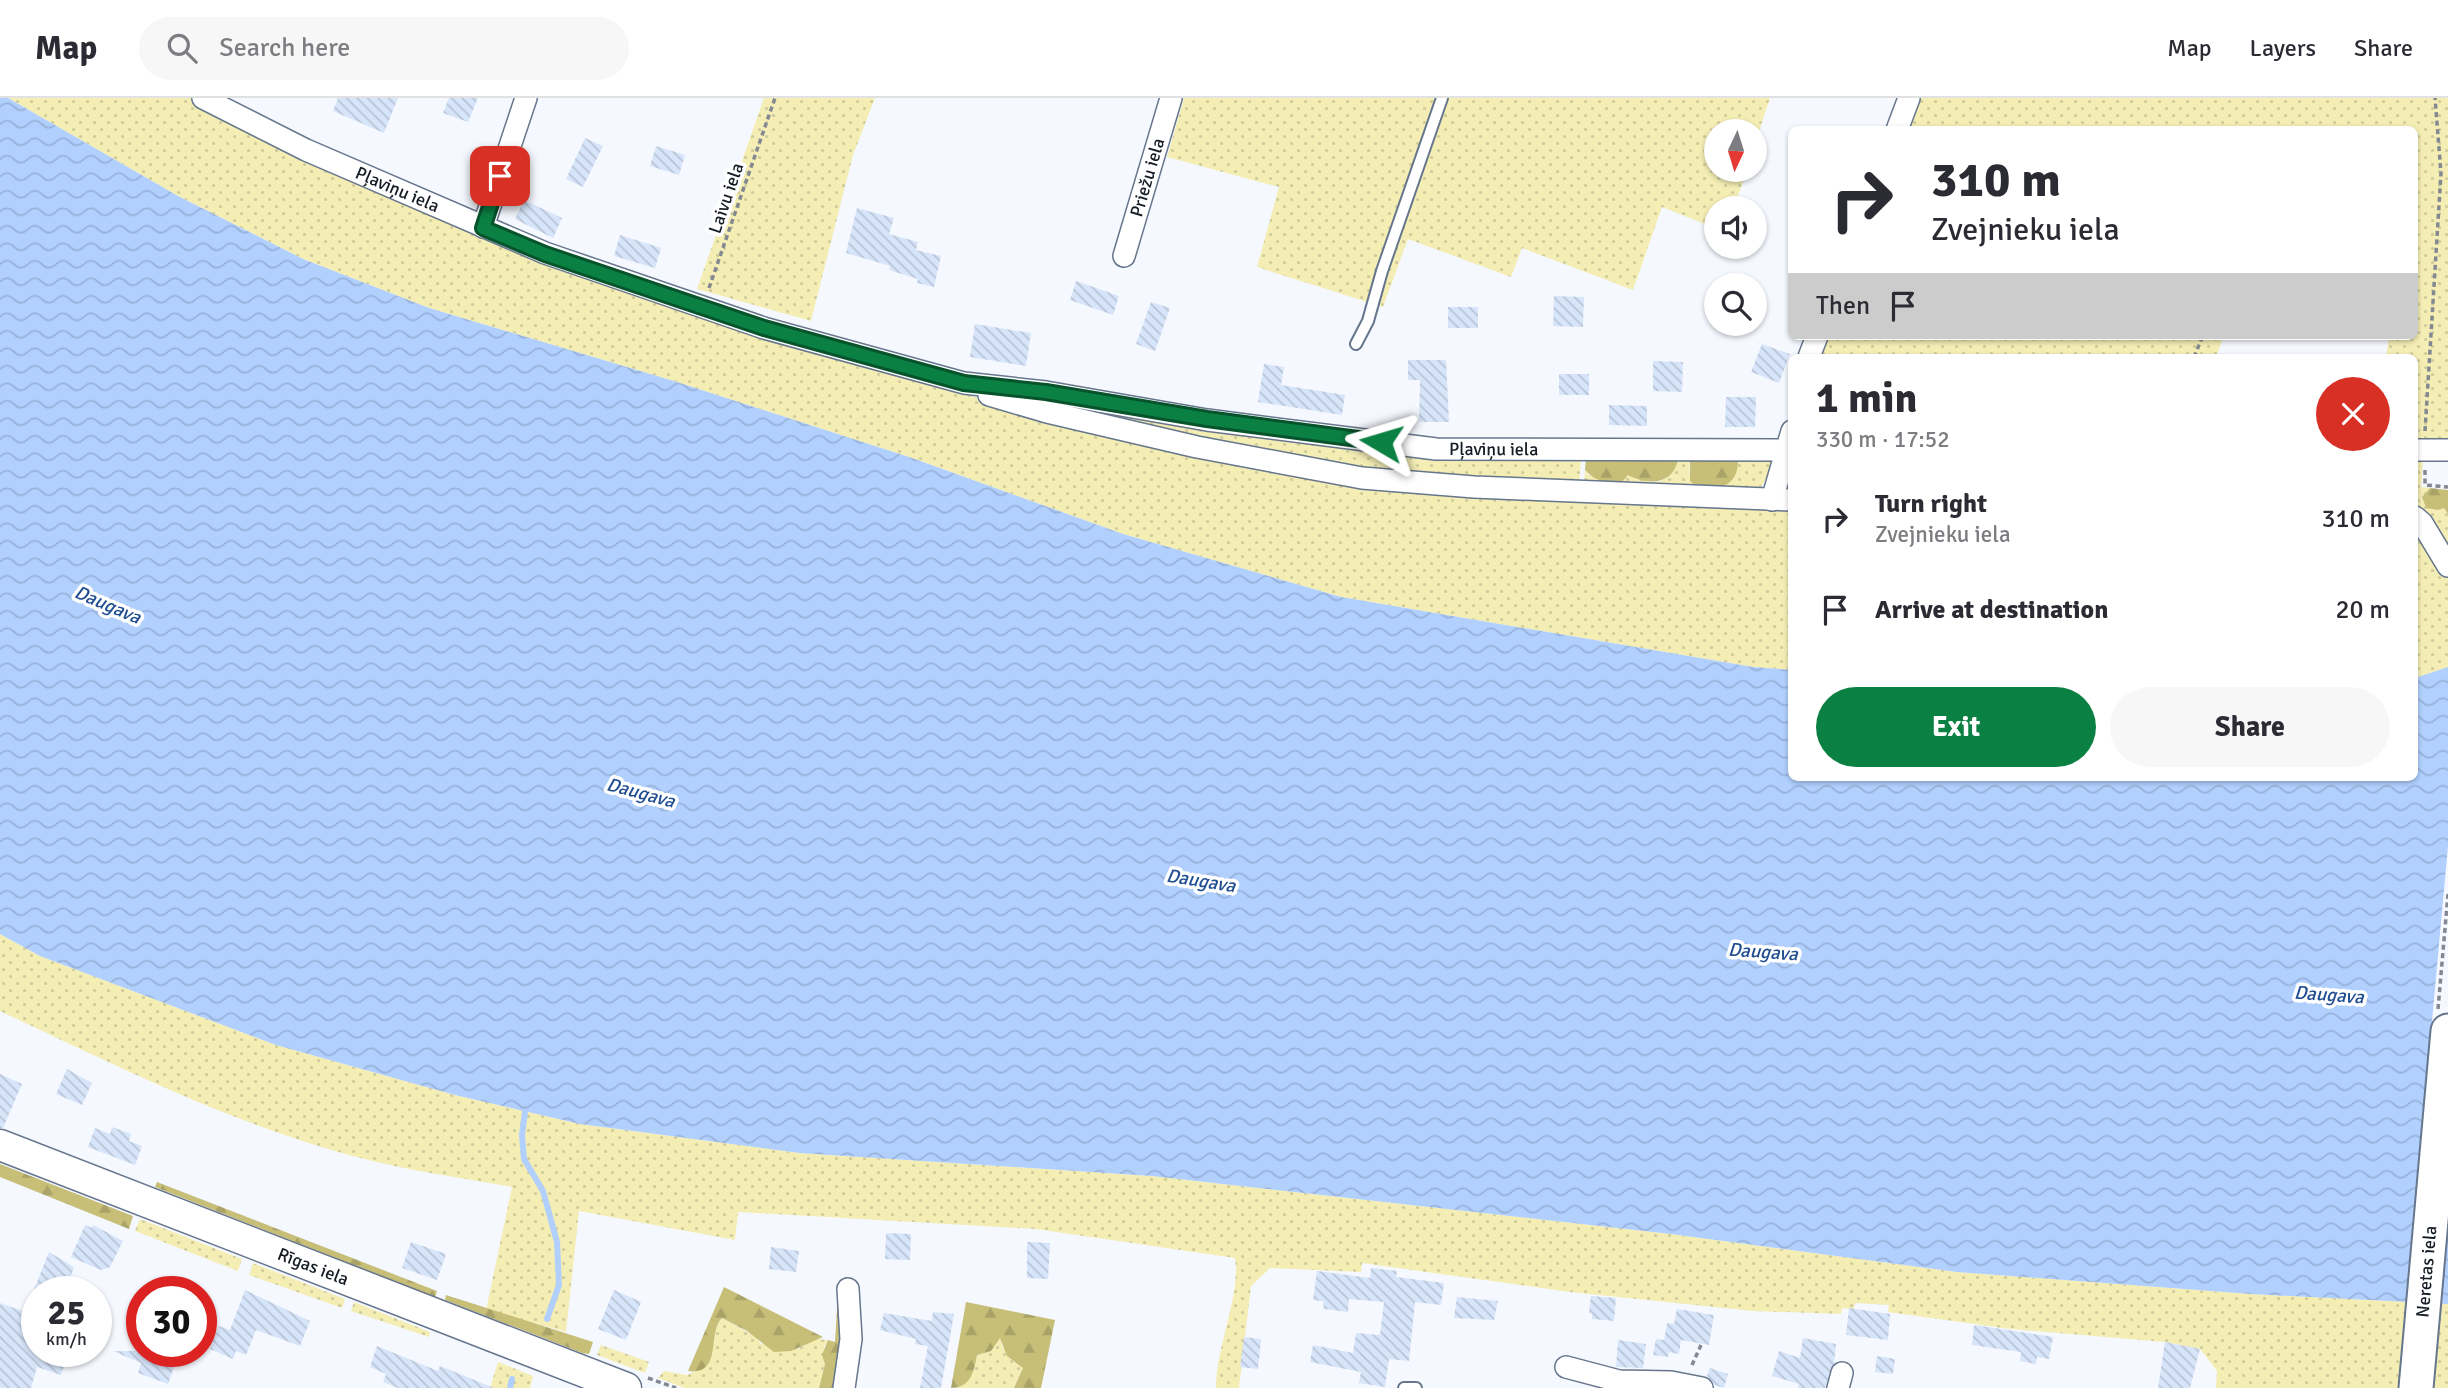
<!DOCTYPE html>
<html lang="en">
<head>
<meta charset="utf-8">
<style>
	body { margin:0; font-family:Signika,sans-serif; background:#f7f7f7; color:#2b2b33; height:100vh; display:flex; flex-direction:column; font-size:26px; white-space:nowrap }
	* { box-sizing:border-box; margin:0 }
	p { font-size:23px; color:#7c7c81 }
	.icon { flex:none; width:38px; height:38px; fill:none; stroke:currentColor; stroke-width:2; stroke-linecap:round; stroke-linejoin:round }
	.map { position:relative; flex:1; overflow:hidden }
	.sheet { position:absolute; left:1788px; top:256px; width:630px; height:427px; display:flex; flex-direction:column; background:#fff; border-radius:10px; box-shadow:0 2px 5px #0004 }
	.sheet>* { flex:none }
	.banner { position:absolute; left:1788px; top:28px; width:630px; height:214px; border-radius:10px; box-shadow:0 2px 5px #0004; background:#fff; color:#2b2b33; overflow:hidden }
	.needle { width:46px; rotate:184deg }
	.controls { position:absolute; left:1704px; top:21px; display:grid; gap:14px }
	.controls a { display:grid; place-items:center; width:63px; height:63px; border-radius:50%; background:#fff; box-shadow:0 2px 5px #0004; font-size:35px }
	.speed { position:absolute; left:21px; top:1178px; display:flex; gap:14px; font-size:35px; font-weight:700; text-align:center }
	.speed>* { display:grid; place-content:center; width:91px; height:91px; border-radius:50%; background:#fff; box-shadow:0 2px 5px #0004; line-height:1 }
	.speed small { font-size:18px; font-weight:400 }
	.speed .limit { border:10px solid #d22; background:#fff; color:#111 }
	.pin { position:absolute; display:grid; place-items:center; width:60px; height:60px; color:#fff; margin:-30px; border-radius:14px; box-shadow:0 4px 10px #0006 }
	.me { position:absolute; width:77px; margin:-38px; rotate:277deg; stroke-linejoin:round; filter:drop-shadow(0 0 5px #0008) }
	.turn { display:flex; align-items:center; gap:24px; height:147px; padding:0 28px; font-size:32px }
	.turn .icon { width:91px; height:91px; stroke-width:2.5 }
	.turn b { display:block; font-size:49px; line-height:60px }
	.then { display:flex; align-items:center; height:66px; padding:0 28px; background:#0003; gap:14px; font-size:26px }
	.round { display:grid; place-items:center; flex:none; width:74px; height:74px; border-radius:37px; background:#f7f7f7 }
	.head { display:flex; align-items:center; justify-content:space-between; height:119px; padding:0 28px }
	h1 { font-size:42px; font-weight:700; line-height:52px }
	.button { display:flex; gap:14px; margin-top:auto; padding:14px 28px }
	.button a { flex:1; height:80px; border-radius:42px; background:#0b8043; color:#fff; font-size:28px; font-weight:700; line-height:80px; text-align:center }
	.button a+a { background:#f7f7f7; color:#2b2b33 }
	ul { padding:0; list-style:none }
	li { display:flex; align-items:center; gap:21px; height:91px; padding:0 28px }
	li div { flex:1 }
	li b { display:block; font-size:26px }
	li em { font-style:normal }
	header { display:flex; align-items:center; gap:42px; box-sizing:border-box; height:98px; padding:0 35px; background:#fff; border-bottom:2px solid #e1e1e2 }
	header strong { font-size:33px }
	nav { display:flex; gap:38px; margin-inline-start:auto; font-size:24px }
	.search { width:490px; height:63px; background:#f7f7f7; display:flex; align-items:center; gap:18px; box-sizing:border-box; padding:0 24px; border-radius:38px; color:#7c7c81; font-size:26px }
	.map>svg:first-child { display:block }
	.grass { fill:url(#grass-dots) }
	.forest { fill:url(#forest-firs) }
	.water { fill:url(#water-waves) }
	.pier { fill:#f5f8fe }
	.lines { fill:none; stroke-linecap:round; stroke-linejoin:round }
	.stream { stroke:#b1d0fe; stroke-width:6 }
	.building { fill:url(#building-back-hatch) }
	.lane-casing { stroke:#66768d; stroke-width:14 }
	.street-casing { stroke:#66768d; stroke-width:24 }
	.secondary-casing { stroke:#66768d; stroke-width:33 }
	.primary-casing { stroke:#66768d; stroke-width:37 }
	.path { stroke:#848890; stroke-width:3.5; stroke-dasharray:5 3.5; stroke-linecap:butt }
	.lane { stroke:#fff; stroke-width:10 }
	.street { stroke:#fff; stroke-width:21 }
	.secondary { stroke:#fff; stroke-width:30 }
	.primary { stroke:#fff; stroke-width:33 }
	.route-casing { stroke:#07532c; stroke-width:18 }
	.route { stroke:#0b8043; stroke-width:12 }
	.labels { text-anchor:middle; stroke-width:7; stroke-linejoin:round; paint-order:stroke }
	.street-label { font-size:18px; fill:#161c25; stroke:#fff }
	.water-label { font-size:19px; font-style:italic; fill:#204e91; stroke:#fff }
</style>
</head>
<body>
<header>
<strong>Map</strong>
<div class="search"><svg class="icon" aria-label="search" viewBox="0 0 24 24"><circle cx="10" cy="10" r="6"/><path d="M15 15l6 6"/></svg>Search here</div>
<nav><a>Map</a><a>Layers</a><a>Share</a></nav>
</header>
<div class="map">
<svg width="2448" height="1290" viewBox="0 0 2448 1290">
	<defs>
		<pattern id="grass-dots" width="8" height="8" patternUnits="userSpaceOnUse" patternTransform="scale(1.75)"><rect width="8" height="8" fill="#f4edb4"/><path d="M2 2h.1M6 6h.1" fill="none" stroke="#d0cb9b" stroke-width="1.8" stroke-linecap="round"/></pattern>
		<pattern id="forest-firs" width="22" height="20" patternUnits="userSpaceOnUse" patternTransform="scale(1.75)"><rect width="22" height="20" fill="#c7be78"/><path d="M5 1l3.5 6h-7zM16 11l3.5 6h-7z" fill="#aaa368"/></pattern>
		<pattern id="water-waves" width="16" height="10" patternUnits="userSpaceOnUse" patternTransform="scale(1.75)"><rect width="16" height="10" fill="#b1d0fe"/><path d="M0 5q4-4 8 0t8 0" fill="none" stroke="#98b2da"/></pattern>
		<pattern id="building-back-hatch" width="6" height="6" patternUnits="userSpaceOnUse" patternTransform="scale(1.75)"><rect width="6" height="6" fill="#d7e5fa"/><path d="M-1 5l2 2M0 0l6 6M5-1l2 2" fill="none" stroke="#b8c4d6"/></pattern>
	</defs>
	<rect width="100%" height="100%" fill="#f5f8fe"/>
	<g class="grass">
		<polygon points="8,0 193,0 531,162 1024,314 1203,356 1792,407 1792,572 1753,569 1341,499 1123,436 912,360 677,284 429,210 303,161 178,98"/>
		<polygon points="764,0 875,0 853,57 811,223 697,191"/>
		<polygon points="1184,0 1770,0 1755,46 1755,33 1717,33 1717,72 1747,72 1734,110 1717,110 1717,131 1662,109 1633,192 1522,150 1511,179 1408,141 1383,209 1257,169 1279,89 1167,59"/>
		<polygon points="1919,0 2448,0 2448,343 2415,342 2415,259 2386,259 2389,238 2415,238 2415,32 1907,32"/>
		<polygon points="1827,238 2224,238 2216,259 1820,259"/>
		<polygon points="1036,298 1581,360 1579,388 1388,378 1105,321"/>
		<path d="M1678 361 1690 362 1689 375 1699 391 1584 388 1585 372 1589 377C1601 377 1618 373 1629 377 1654 386 1666 391 1678 361Z"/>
		<polygon points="1772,361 1774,371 1760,390 1720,391 1738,362"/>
		<polygon points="2415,363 2423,364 2421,389 2430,390 2422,399 2426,410 2444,410 2448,416 2448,463 2415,415"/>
		<polygon points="2415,425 2448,472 2448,569 2415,580"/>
		<path d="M0 836 40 858 276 947 455 997 580 1026 800 1055 1152 1078 1671 1136 1957 1174 2251 1196 2448 1206V1290H2216L2217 1273 2200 1251 2165 1244 2010 1231 1888 1214 1889 1207 1855 1205 1854 1211 1842 1210 1841 1216 1753 1213 1570 1194 1362 1165 1361 1174 1270 1170 1251 1188 1239 1290H1216C1216 1248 1241 1197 1235 1160L1036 1131 738 1114 735 1142 579 1113 566 1234 486 1212 512 1089C468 1081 424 1075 381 1065 250 1035 121 970 0 913Z"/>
		<polygon points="140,1121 242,1161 238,1173 135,1133"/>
		<polygon points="253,1165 345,1201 342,1210 249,1177"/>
		<polygon points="354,1204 430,1234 429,1239 351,1213"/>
		<path d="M722 1220 756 1239 761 1246 797 1251 816 1241 828 1242 824 1249 825 1266 819 1290H685L658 1280 664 1273 687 1277 707 1268C715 1253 712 1230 722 1220Z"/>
		<path d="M1000 1239 1003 1250 1023 1270 1014 1290H956C971 1283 974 1272 977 1257Z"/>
		<polygon points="601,1247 649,1264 645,1275 597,1257"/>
		<polygon points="498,1264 533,1278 530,1290 490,1290"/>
	</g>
	<g class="forest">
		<path d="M1586 360 1678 361C1673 388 1647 387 1628 377L1622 384C1609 387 1595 383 1585 372Z"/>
		<path d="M1690 362H1738C1738 388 1721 391 1699 391L1690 383Z"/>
		<polygon points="2430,390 2448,392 2448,416 2444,410 2438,412 2426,410 2422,399"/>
		<polygon points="0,1066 133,1118 129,1131 0,1079"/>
		<polygon points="157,1084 437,1193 435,1199 155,1089"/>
		<path d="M724 1189 730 1192 823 1239 791 1253 774 1254 747 1233 722 1220C707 1234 723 1278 688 1273Z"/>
		<polygon points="838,1196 845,1204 837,1290 819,1290 825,1266 822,1257 828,1242 835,1244"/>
		<polygon points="446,1197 593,1244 589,1256 582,1255 445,1202"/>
		<path d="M966 1204 1055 1222 1041 1290H1014L1023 1270 1007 1258 1000 1240 991 1253 977 1257C974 1273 971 1290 951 1290Z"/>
	</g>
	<polygon class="water" points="0,0 8,0 178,98 303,161 429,210 677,284 912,360 1123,436 1341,499 1753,569 1792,572 1792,679 2415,679 2415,580 2448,569 2448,1206 2251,1196 1957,1174 1671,1136 1152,1078 800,1055 580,1026 455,997 276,947 40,858 0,836"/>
	<polygon class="pier" points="2448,748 2448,1114 2439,1209 2406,1207"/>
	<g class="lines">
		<g class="stream">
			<polyline points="525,1014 522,1037 524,1061 543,1093 557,1144 559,1187 547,1221"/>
			<polyline points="510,1290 512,1281"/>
		</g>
	</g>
	<g class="building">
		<polygon points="338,0 398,0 384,35 333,13"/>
		<polygon points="449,0 478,0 468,24 443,15"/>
		<polygon points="585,40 603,48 583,89 566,81"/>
		<polygon points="656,48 685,57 679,77 650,68"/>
		<polygon points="524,102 562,120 553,140 515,121"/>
		<polygon points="857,110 894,120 889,136 918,144 916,152 941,158 934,189 917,185 918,181 889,172 890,168 846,155"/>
		<polygon points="620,137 661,150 655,170 614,158"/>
		<polygon points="1076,183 1119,198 1113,217 1070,202"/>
		<polygon points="1554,198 1584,199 1583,229 1553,228"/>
		<polygon points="1151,204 1170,210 1155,253 1136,246"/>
		<rect x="1448" y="209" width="30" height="21"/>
		<polygon points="975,226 1031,235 1026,268 970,259"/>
		<polygon points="1762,246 1790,256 1779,285 1751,274"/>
		<polygon points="1408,262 1446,262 1449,324 1419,324 1420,282 1408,282"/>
		<polygon points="1653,263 1683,264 1682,294 1653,293"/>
		<polygon points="1264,266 1284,269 1281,287 1345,297 1342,317 1258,304"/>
		<rect x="1559" y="276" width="30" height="21"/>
		<polygon points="1726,299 1756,299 1755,329 1725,329"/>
		<polygon points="1609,307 1647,308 1647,328 1609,327"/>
		<polygon points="67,971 92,985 82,1007 56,996"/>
		<polygon points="0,976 22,986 3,1030 0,1030"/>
		<polygon points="112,1029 131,1036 129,1043 142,1048 135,1067 88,1049 95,1030 110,1036"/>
		<polygon points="85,1127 92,1130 93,1127 123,1143 110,1169 101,1172 71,1159"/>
		<polygon points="886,1135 911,1136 910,1162 885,1161"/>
		<polygon points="411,1144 446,1156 437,1182 402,1170"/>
		<polygon points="1027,1144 1050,1145 1048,1181 1027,1180"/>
		<polygon points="771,1149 799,1153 796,1174 769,1171"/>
		<polygon points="49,1154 74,1169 66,1194 33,1194"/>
		<polygon points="1371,1170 1397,1173 1396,1179 1444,1185 1441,1207 1415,1204 1409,1263 1389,1261 1385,1289 1359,1285 1361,1274 1310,1264 1313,1247 1353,1255 1356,1235 1380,1237 1384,1204 1349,1201 1348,1214 1324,1211 1323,1203 1313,1202 1317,1173 1370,1180"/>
		<polygon points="245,1192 310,1223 300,1248 256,1232 246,1257 236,1253 233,1261 210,1251 219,1228 230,1232"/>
		<polygon points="614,1192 641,1204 626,1242 598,1231"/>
		<polygon points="1591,1198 1616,1200 1614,1223 1592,1221 1592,1216 1589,1215"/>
		<polygon points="1457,1199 1498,1203 1494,1222 1454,1220"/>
		<polygon points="0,1205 37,1218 37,1253 69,1253 61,1277 37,1269 31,1290 0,1290"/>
		<polygon points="1849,1210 1890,1216 1888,1242 1846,1237"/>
		<polygon points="1677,1211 1714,1217 1709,1247 1681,1242 1679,1256 1669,1254 1668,1259 1653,1257 1656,1241 1664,1242 1667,1225 1674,1226"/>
		<polygon points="933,1214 954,1216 941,1290 920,1290 928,1248 915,1246 916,1241 880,1232 884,1215 932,1223"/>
		<polygon points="1974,1227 2053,1239 2049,1261 2037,1259 2036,1266 2020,1263 2021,1254 1972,1247"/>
		<polygon points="1244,1239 1261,1241 1258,1271 1240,1269"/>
		<polygon points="1803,1240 1836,1246 1834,1265 1825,1290 1798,1290 1799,1286 1772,1278 1779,1253 1800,1260"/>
		<polygon points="1618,1242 1646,1246 1643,1270 1616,1269"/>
		<polygon points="2165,1244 2200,1251 2190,1290 2158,1290"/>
		<polygon points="377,1248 438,1273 440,1268 494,1290 398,1290 383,1284 386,1276 370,1269"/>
		<polygon points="113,1253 164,1253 178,1258 168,1286 138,1275 141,1265"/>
		<polygon points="1877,1258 1895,1261 1893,1276 1875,1274"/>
		<polygon points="1710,1270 1728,1276 1724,1290 1715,1287 1707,1278"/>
	</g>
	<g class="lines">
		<defs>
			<g id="lane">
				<polyline points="1356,246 1368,223 1382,173 1442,0"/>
				<polyline points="1404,1290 1416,1290"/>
			</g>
			<g id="street">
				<path id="s1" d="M203 0 306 52 545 155 764 230 964 285 1046 294 1207 322 1436 351 1792 352"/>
				<polyline points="1897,32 1909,0"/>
				<polyline points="483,129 526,0"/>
				<path id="s2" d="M1124 158 1171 0"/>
				<polyline points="1809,259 1817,238"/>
				<polyline points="989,297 1047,314 1197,349 1362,380 1474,389 1792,402"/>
				<polyline points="2415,352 2448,352"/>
				<polyline points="1772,402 1792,333"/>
				<polyline points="2415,419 2422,425 2448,468"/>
				<polyline points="1566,1269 1619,1283 1671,1284 1702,1290"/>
				<polyline points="844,1290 851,1241 848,1191"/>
				<polyline points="1838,1290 1842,1275"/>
			</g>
			<g id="secondary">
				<path id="s3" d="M0 1047 626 1290"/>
			</g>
			<g id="primary">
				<path id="s4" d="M2416 1290 2448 933"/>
			</g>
		</defs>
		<use href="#lane" class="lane-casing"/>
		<use href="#street" class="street-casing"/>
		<use href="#secondary" class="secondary-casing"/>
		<use href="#primary" class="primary-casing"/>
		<g class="path">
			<polyline points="709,190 775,0"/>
			<polyline points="2194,259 2202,240"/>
			<polyline points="2425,333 2441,75 2435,0"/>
			<polyline points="2425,372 2425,387 2448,389"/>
			<polyline points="2438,911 2448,796"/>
			<polyline points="1692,1267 1701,1247"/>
			<polyline points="648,1280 676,1290"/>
		</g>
		<use href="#lane" class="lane"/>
		<use href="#street" class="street"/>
		<use href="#secondary" class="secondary"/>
		<use href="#primary" class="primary"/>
	</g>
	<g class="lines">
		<defs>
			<polyline id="route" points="500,78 483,130 545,156 764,230 964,285 1046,294 1207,321 1381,344"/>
		</defs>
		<use href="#route" class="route-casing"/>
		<use href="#route" class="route"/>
	</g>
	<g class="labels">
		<g class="street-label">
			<text dy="6" stroke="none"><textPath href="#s2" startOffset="82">Priežu iela</textPath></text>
			<text dy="6" stroke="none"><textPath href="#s1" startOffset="215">Pļaviņu iela</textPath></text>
			<text transform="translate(726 100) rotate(-71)" y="6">Laivu iela</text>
			<text dy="6" stroke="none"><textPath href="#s1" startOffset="1349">Pļaviņu iela</textPath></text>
			<text dy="6" stroke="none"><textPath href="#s3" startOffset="336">Rīgas iela</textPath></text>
			<text dy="6" stroke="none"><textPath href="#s4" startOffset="117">Neretas iela</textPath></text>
		</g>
		<g class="water-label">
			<text transform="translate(108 506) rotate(23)" y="7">Daugava</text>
			<text transform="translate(641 694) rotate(15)" y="7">Daugava</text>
			<text transform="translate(1201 782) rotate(9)" y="7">Daugava</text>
			<text transform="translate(1763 853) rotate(4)" y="7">Daugava</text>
			<text transform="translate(2329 896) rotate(4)" y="7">Daugava</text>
		</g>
	</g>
</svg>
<div class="controls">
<a><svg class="needle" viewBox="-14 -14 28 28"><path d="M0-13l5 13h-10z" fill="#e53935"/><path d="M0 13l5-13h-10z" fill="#7c7c81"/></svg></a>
<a><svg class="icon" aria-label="sound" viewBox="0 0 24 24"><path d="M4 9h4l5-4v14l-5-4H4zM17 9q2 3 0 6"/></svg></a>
<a><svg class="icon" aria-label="search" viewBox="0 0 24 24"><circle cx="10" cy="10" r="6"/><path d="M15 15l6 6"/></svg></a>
</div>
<div class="speed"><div>25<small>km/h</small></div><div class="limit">30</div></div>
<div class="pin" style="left:500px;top:78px;background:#d93025"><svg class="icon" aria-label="arrive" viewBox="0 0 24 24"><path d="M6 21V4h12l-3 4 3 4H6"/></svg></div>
<svg class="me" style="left:1381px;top:344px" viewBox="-20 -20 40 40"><path d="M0-17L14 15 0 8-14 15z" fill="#0b8043" stroke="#fff" stroke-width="4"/></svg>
<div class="banner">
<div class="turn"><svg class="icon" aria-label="right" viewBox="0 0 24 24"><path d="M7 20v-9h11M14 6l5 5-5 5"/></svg><div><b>310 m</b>Zvejnieku iela</div></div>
<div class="then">Then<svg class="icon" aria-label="arrive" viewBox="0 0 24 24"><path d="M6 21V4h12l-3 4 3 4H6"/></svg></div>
</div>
<section class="sheet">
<div class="head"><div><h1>1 min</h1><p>330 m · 17:52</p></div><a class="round" style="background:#d93025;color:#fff"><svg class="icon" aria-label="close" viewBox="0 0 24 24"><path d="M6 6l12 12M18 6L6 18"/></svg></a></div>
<ul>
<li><svg class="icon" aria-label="right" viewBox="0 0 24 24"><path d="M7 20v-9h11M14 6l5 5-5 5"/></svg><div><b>Turn right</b><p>Zvejnieku iela</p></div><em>310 m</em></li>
<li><svg class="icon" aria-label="arrive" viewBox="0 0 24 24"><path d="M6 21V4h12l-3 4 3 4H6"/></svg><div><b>Arrive at destination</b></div><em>20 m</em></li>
</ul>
<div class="button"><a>Exit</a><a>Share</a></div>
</section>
</div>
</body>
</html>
